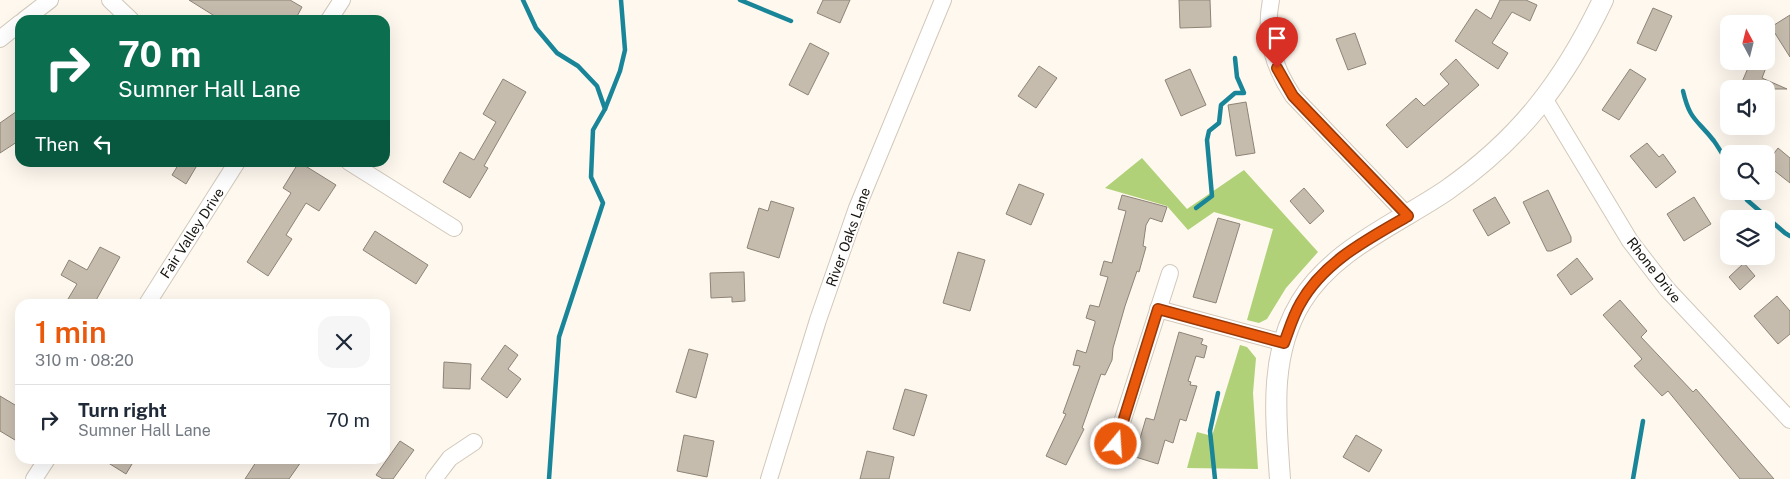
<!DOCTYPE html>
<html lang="en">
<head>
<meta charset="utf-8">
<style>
	body { margin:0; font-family:"Public Sans",sans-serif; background:#f6f6f7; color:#1f2937; height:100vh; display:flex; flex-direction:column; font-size:19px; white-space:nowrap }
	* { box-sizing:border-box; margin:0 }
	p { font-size:16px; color:#747a83 }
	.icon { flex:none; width:28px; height:28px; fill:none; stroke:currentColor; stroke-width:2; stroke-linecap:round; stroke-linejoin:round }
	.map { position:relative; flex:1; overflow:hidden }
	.panel { position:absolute; left:15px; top:299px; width:375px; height:165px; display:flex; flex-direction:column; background:#fff; border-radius:15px; box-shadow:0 5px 20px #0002 }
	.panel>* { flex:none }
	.guide { position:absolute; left:15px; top:15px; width:375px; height:152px; border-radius:15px; box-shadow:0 5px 20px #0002; background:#0b6e4f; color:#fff; overflow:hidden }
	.needle { width:32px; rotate:353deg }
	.tools { position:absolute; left:1720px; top:15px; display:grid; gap:10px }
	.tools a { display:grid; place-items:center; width:55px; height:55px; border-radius:10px; background:#fff; box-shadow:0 5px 20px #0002; font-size:25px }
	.pin { position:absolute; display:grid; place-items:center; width:42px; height:42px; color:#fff; margin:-51px -21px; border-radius:50% 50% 50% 0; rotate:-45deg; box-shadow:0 0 5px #0007 }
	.pin .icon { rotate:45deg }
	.me { position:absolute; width:55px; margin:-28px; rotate:18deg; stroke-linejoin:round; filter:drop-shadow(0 0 4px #0008) }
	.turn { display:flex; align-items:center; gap:18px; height:105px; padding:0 20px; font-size:22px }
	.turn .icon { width:65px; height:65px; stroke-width:2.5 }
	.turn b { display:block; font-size:35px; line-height:42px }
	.then { display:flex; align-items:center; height:48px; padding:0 20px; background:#0003; gap:10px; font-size:19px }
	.round { display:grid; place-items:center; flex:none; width:52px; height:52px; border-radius:15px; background:#f6f6f7 }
	.headline { display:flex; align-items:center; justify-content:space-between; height:85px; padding:0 20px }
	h1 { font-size:30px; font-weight:600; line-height:38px; color:#ea580c }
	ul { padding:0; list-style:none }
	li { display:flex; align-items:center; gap:15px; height:70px; padding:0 20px; border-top:1px solid #e0e1e3 }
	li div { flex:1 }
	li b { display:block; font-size:19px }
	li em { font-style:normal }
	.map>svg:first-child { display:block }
	.forest { fill:#b0d177 }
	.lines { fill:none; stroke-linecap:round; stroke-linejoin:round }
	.stream { stroke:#198598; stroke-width:4.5 }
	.building { fill:#c6bcae; stroke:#8d8476 }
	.minor-casing { stroke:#d2c8ba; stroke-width:18 }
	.tertiary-casing { stroke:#d2c8ba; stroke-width:22 }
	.minor { stroke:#fff; stroke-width:16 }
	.tertiary { stroke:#fff; stroke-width:20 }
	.route-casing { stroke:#983908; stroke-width:12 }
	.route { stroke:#ea580c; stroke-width:9 }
	.labels { text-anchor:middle; stroke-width:4; stroke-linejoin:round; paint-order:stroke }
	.street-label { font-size:14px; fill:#17140f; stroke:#fff }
</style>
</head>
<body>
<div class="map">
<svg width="1790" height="479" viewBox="0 0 1790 479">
	<rect width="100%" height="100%" fill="#fef8ef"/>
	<g class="forest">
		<polygon points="1142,158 1187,209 1244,170 1318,252 1286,288 1267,319 1259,323 1247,320 1273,229 1214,212 1188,230 1167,206 1105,188"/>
		<polygon points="1240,345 1247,347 1256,358 1253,393 1258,469 1187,468 1197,432 1212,436"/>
	</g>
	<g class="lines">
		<g class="stream">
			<polyline points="523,0 536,28 557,53 578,66 597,86 605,109"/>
			<polyline points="740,0 791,21"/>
			<path d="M1683 91C1690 121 1697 119 1714 141 1719 148 1724 157 1729 165"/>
			<polyline points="1743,191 1747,200 1785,233 1790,236"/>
			<polyline points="1196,208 1212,196 1207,140 1209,131 1219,123 1221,105 1235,93 1244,93 1237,77 1235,58"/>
			<polyline points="549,479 559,337 603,203 591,177 593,130 605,109 620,71 625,50 621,0"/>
			<polyline points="1215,479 1210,431 1218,393"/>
			<polyline points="1633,479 1643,421"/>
		</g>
	</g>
	<g class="building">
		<polygon points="189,0 290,0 302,7 295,20 221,20"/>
		<polygon points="823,0 850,0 840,23 817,13"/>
		<polygon points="1179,0 1210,0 1211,27 1180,28"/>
		<polygon points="1500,0 1526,0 1537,5 1530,21 1512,12 1492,43 1508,53 1498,69 1455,41 1476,9 1491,19"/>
		<polygon points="1653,8 1672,16 1656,51 1637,43"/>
		<polygon points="1790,15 1790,57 1771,27"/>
		<polygon points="1355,33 1366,64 1348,70 1336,39"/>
		<polygon points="810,43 829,53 808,95 789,85"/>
		<polygon points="1456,59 1479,85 1407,148 1386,125 1416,98 1424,106 1449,84 1440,74"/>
		<polygon points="1751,61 1767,65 1762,78 1787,89 1739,89"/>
		<polygon points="1039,66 1057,78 1036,108 1018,96"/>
		<polygon points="1190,69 1206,105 1181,116 1165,80"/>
		<polygon points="1630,69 1646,79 1619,120 1602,110"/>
		<polygon points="503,79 526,92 484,166 488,168 470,198 443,182 460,152 474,160 496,122 483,114"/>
		<polygon points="1246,102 1255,153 1236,156 1228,105"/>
		<polygon points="20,109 20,140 0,153 0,123"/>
		<polygon points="1647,143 1659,157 1663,154 1676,172 1656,188 1630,156"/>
		<polygon points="1778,148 1790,158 1790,183 1766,164"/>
		<polygon points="180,162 199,162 186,184 172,175"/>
		<polygon points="299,162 336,185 319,211 306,203 286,235 292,239 268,276 247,262 291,193 283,188"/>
		<polygon points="1019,184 1044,194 1031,225 1006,214"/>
		<polygon points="1304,188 1324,211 1310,224 1290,201"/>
		<polygon points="1548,190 1571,237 1571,242 1551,251 1547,251 1523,202"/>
		<polygon points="1122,195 1167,207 1162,222 1150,218 1146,225 1143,246 1146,247 1139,272 1137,271 1125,306 1113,348 1112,360 1105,375 1101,374 1082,428 1084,429 1066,465 1046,456 1066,414 1063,413 1080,366 1073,365 1077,350 1086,353 1095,323 1095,321 1086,318 1090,305 1099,307 1108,277 1100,275 1104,261 1112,263 1126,211 1118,209"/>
		<polygon points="1495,197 1510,223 1488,236 1473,210"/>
		<polygon points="1694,197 1711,224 1684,241 1667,214"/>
		<polygon points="771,201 794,208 779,258 747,248 759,208 768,211"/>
		<polygon points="1218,218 1240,224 1216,303 1193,297"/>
		<polygon points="375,231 428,265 416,284 363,250"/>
		<polygon points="100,247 120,257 94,304 65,304 77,284 61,275 69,260 87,270"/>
		<polygon points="958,252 985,260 970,311 943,303"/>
		<polygon points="1577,258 1593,279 1571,295 1557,275"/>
		<polygon points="1744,263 1755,276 1740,290 1729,277"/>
		<polygon points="744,272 745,301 732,302 732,297 711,298 710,273"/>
		<polygon points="1777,296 1790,311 1790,334 1778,344 1754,316"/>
		<polygon points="1620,300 1647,331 1641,337 1693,392 1696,389 1774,479 1740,479 1668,391 1662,396 1634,366 1642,359 1603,315"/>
		<polygon points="1179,332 1203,339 1201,344 1207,346 1204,358 1196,356 1188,381 1191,382 1190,385 1197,386 1186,421 1180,419 1173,443 1165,440 1158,464 1126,454 1131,440 1139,442 1146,418 1154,420"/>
		<polygon points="505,345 518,355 508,369 521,379 507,398 481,379"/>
		<polygon points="689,349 708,354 696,398 676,392"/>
		<polygon points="444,362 471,364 470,389 443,388"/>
		<polygon points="905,389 927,395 914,436 893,429"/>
		<polygon points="0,396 20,408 20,443 0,431"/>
		<polygon points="684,435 714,441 707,477 677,471"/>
		<polygon points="1356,435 1382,450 1369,472 1343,457"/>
		<polygon points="400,441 414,450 393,479 383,479 376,475"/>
		<polygon points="867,451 894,457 889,479 860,479"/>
		<polygon points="102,459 135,459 126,474"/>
		<polygon points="258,459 303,459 289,479 245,479"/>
	</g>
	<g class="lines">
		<defs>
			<g id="minor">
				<polyline points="110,0 131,20"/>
				<path d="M1271 0C1264 36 1273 66 1293 96L1408 216"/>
				<polyline points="24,20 50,0"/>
				<polyline points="329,20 342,0"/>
				<polyline points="0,39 20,23"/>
				<polyline points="1545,100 1630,241 1667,289 1790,420"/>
				<polyline points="349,162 454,228"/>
				<polyline points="147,304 237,162"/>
				<polyline points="1158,309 1284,343"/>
				<polyline points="1115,444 1170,273"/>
				<polyline points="34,479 47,459"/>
				<polyline points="434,479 450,458 474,442"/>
				<polyline points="769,479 818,320 857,208 943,0"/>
			</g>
			<path id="tertiary" d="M1280 479C1276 419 1268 356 1301 302 1333 249 1397 224 1447 190 1521 138 1564 81 1603 0"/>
		</defs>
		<use href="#minor" class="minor-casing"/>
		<use href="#tertiary" class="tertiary-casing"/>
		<use href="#minor" class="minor"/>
		<use href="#tertiary" class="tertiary"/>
	</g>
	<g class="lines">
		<defs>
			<path id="route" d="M1116 444 1158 309 1284 343C1289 330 1293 316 1300 304 1323 262 1368 239 1408 216L1293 96 1277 68"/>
		</defs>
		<use href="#route" class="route-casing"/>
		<use href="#route" class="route"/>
	</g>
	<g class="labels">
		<g class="street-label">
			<text transform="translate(192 233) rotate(-57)" y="5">Fair Valley Drive</text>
			<text transform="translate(848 237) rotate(-70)" y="5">River Oaks Lane</text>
			<text transform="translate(1654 270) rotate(52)" y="5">Rhone Drive</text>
		</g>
	</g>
</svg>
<div class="tools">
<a><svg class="needle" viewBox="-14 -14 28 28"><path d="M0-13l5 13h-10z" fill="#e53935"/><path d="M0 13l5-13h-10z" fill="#747a83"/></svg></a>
<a><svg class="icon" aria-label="sound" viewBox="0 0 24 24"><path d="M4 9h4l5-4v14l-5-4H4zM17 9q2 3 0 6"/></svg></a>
<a><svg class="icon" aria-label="search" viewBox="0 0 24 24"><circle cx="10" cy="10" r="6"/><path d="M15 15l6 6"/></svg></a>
<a><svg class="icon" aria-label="layers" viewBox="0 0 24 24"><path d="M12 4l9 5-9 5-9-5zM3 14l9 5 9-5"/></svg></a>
</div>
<div class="pin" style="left:1277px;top:68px;background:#d93025"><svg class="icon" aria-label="arrive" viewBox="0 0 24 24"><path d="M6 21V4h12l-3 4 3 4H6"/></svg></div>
<svg class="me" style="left:1116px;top:444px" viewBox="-20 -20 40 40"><circle r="17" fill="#ea580c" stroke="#fff" stroke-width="3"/><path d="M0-11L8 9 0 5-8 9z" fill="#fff"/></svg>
<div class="guide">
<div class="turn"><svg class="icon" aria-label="right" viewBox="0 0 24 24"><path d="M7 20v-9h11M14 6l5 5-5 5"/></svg><div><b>70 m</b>Sumner Hall Lane</div></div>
<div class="then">Then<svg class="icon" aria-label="left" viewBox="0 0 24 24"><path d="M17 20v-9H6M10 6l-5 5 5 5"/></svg></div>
</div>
<section class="panel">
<div class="headline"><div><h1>1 min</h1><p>310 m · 08:20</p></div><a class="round"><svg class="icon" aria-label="close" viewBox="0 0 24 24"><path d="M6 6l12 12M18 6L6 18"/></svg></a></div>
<ul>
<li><svg class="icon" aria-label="right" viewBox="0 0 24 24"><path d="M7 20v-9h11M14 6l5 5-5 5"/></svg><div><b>Turn right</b><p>Sumner Hall Lane</p></div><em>70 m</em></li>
</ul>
</section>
</div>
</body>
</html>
